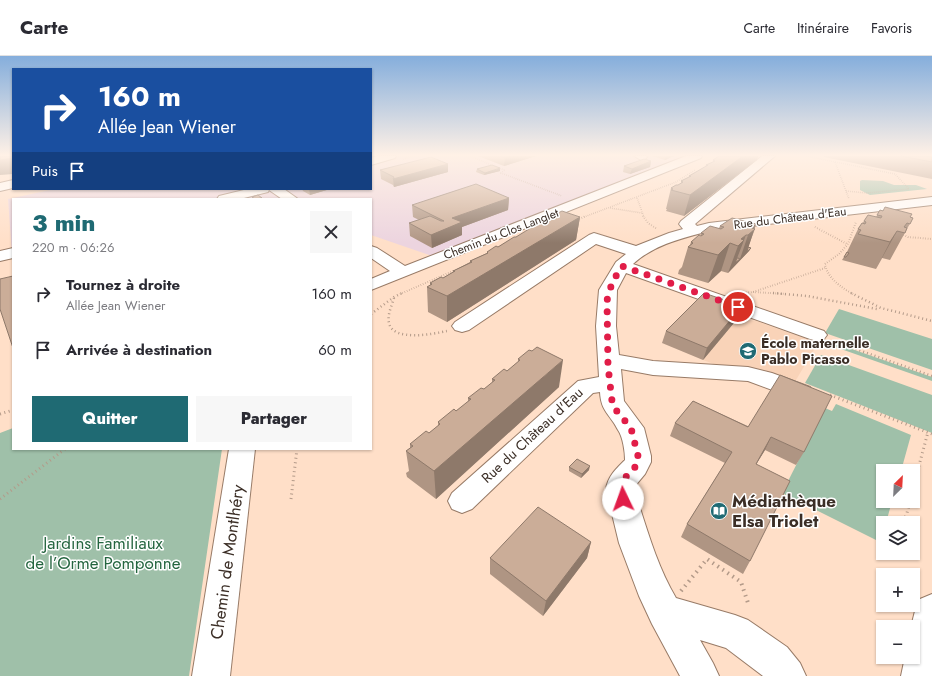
<!DOCTYPE html>
<html lang="fr">
<head>
<meta charset="utf-8">
<style>
	body { margin:0; font-family:Jost,sans-serif; background:#f7f7f7; color:#2b2b33; height:100vh; display:flex; flex-direction:column; font-size:15px; white-space:nowrap }
	* { box-sizing:border-box; margin:0 }
	p { font-size:13px; color:#7c7c81 }
	.icon { flex:none; width:22px; height:22px; fill:none; stroke:currentColor; stroke-width:2; stroke-linecap:round; stroke-linejoin:round }
	.map { position:relative; flex:1; overflow:hidden }
	.panel { position:absolute; left:12px; top:142px; width:360px; height:252px; display:flex; flex-direction:column; background:#fff; border-radius:0px; box-shadow:0 1px 3px #0004 }
	.panel>* { flex:none }
	.top-card { position:absolute; left:12px; top:12px; width:360px; height:122px; border-radius:0px; box-shadow:0 1px 3px #0004; background:#1a4fa0; color:#fff; overflow:hidden }
	.needle { width:26px; rotate:24deg }
	.fabs { position:absolute; left:876px; top:408px; display:grid; gap:8px }
	.fabs a { display:grid; place-items:center; width:44px; height:44px; border-radius:0px; background:#fff; box-shadow:0 1px 3px #0004; font-size:20px }
	.pin { position:absolute; display:grid; place-items:center; width:34px; height:34px; color:#fff; margin:-17px; border:2px solid #fff; border-radius:50%; box-shadow:0 1px 4px #0007 }
	.me { position:absolute; width:44px; margin:-22px; rotate:357deg; stroke-linejoin:round; filter:drop-shadow(0 0 3px #0008) }
	.turn { display:flex; align-items:center; gap:14px; height:84px; padding:0 20px; font-size:18px }
	.turn .icon { width:52px; height:52px; stroke-width:2.5 }
	.turn b { display:block; font-size:28px; line-height:34px }
	.then { display:flex; align-items:center; height:38px; padding:0 20px; background:#0003; gap:8px; font-size:15px }
	.round { display:grid; place-items:center; flex:none; width:42px; height:42px; border-radius:0px; background:#f7f7f7 }
	.overview { display:flex; align-items:center; justify-content:space-between; height:68px; padding:0 20px }
	h1 { font-size:24px; font-weight:800; line-height:30px; color:#1f6a73 }
	.button { display:flex; gap:8px; margin-top:auto; padding:8px 20px }
	.button a { flex:1; height:46px; border-radius:0px; background:#1f6a73; color:#fff; font-size:16px; font-weight:800; line-height:46px; text-align:center }
	.button a+a { background:#f7f7f7; color:#2b2b33 }
	ul { padding:0; list-style:none }
	li { display:flex; align-items:center; gap:12px; height:56px; padding:0 20px }
	li div { flex:1 }
	li b { display:block; font-size:15px }
	li em { font-style:normal }
	header { display:flex; align-items:center; gap:24px; box-sizing:border-box; height:56px; padding:0 20px; background:#fff; border-bottom:1px solid #e1e1e2 }
	header strong { font-size:19px }
	nav { display:flex; gap:22px; margin-inline-start:auto; font-size:14px }
	.map>svg:first-child { display:block }
	.industrial { fill:#ecd4df }
	.built { fill:#f9d3b8 }
	.green { fill:#9fc0a9 }
	.lines { fill:none; stroke-linecap:round; stroke-linejoin:round }
	.minor-casing { stroke:#987b67; stroke-width:2 }
	.path-far4 { stroke:#b39a89; stroke-width:1.5; stroke-dasharray:0.5 1.5; stroke-linecap:butt }
	.path-far3 { stroke:#b39a89; stroke-width:2; stroke-dasharray:0.5 2; stroke-linecap:butt }
	.path-far2 { stroke:#b39a89; stroke-width:2.5; stroke-dasharray:1 3; stroke-linecap:butt }
	.path-far1 { stroke:#b39a89; stroke-width:3; stroke-dasharray:1 3.5; stroke-linecap:butt }
	.path { stroke:#b39a89; stroke-width:4; stroke-dasharray:1.5 4.5; stroke-linecap:butt }
	.minor { fill:#fff; fill-rule:evenodd }
	.wall { fill:#af9583 }
	.shaded-wall { fill:#8e796a }
	.building { fill:#cbad98; stroke:#8e796a }
	.route { stroke:#e11d48; stroke-width:7; stroke-dasharray:0 12.6 }
	.labels { text-anchor:middle; stroke-width:3; stroke-linejoin:round; paint-order:stroke }
	.far-street-label { font-size:12px; fill:#3b2e26; stroke:#fff }
	.poi-label { font-size:14px; font-weight:bold; fill:#3b2e26; stroke:#fff; text-anchor:start }
	.street-label { font-size:14px; fill:#3b2e26; stroke:#fff }
	.near-poi-label { font-size:17px; font-weight:bold; fill:#3b2e26; stroke:#fff; text-anchor:start }
	.near-park-label { font-size:17px; fill:#24653f; stroke:#fff }
	.near-street-label { font-size:17px; fill:#3b2e26; stroke:#fff }
</style>
</head>
<body>
<header>
<strong>Carte</strong>
<nav><a>Carte</a><a>Itinéraire</a><a>Favoris</a></nav>
</header>
<div class="map">
<svg width="932" height="620" viewBox="0 0 932 620">
	<rect width="100%" height="100%" fill="#ffdfc8"/>
	<polygon class="industrial" points="371,100 689,100 435,201 371,179 371,143 13,143 13,211 8,143 55,133 371,133"/>
	<polygon class="built" points="738,262 756,265 818,287 793,329 722,311 703,304"/>
	<g class="green">
		<polygon points="862,124 883,125 894,129 916,129 927,133 870,139 860,134 860,125"/>
		<polygon points="839,253 932,283 932,314 825,277"/>
		<polygon points="823,283 932,321 932,325 821,286"/>
		<polygon points="821,299 932,339 932,377 805,327"/>
		<polygon points="836,348 911,379 901,415 883,415 883,445 892,445 886,467 883,467 883,477 880,486 782,437 825,352 832,355"/>
		<polygon points="13,372 13,393 222,393 189,620 0,620 0,377"/>
	</g>
	<g class="lines">
		<defs>
			<g id="minor">
				<polygon points="377,100 396,100 395,102 371,109 371,102"/>
				<polygon points="634,100 646,100 647,101 645,103 641,104"/>
				<polygon points="686,100 702,100 701,102 371,234 371,223 390,215 371,202 371,190 377,192 405,210"/>
				<path d="M762 100H775L695 168 697 170 709 167 932 141V149L709 175C683 182 653 189 633 208L824 275 827 279 824 283 817 285 810 283 626 217 617 234 616 270 619 299 653 305 748 311 772 317 810 331 814 337 810 343 802 345 748 325 653 319 621 313 624 345 644 372 651 400V406L645 418 635 430 634 433C646 470 656 508 676 542L735 559 748 564 787 591 800 607 806 620H763L726 592 700 584 713 607 719 620H680L652 568 639 540 619 487 606 433C608 420 616 413 625 404 625 396 623 381 618 374 610 358 601 356 600 336L593 337 472 453 462 457 452 453 448 445 452 437 578 325 599 321 596 270 599 234 616 206 626 198 596 188 469 274 462 276 455 274 452 270 455 266 589 179 594 177 636 190 669 177 683 173 679 168 681 165Z"/>
				<polygon points="13,124 13,132 0,135 0,127"/>
				<polygon points="248,133 284,133 298,143 282,143 269,134 268,136 240,143 217,143 219,140"/>
				<polygon points="13,192 13,202 0,205 0,195"/>
				<polygon points="229,393 255,393 230,620 192,620"/>
				<polygon points="932,538 932,620 901,620 905,601 913,601 913,571 911,571 915,555 920,543"/>
			</g>
		</defs>
		<use href="#minor" class="minor-casing"/>
		<g class="path-far4">
			<polyline points="470,100 494,110"/>
			<polyline points="806,100 895,118 909,133"/>
			<polyline points="403,103 414,100"/>
			<polyline points="835,106 849,143"/>
			<polyline points="498,112 505,114 501,117 562,140"/>
			<polyline points="846,135 866,137 909,133"/>
			<polyline points="637,142 644,161"/>
			<polyline points="610,152 642,157"/>
			<polyline points="584,161 676,126 695,114"/>
		</g>
		<g class="path-far3">
			<polyline points="643,160 648,167 657,173"/>
			<polyline points="577,164 586,160"/>
			<polyline points="815,171 847,188"/>
			<polyline points="901,178 908,181 932,183"/>
			<polyline points="753,236 786,238"/>
			<polyline points="741,237 753,236 825,212"/>
			<polyline points="400,238 455,214"/>
			<path d="M853 238C842 232 827 222 825 208L839 198 848 188 856 166"/>
		</g>
		<g class="path-far2">
			<polyline points="773,237 807,240 877,253"/>
			<polyline points="851,237 881,252 932,265"/>
			<path d="M394 242C392 249 387 259 389 267 393 286 434 278 447 275"/>
			<polyline points="371,258 394,241 402,237"/>
			<polyline points="833,285 932,320"/>
		</g>
		<g class="path-far1">
			<polyline points="830,339 932,378"/>
			<polyline points="0,358 13,354"/>
			<polyline points="913,432 928,376"/>
			<polyline points="0,443 65,393"/>
			<polyline points="291,443 297,393"/>
			<polyline points="906,461 910,445"/>
		</g>
		<g class="path">
			<polyline points="904,467 906,460"/>
			<polyline points="895,500 896,497"/>
			<polyline points="681,535 707,503 741,526 748,547"/>
		</g>
		<use href="#minor" class="minor"/>
	</g>
	<g class="wall">
		<polygon points="478,100 536,100 504,110"/>
		<polygon points="652,100 674,100 665,104"/>
		<polygon points="719,100 758,100 757,104 684,160 666,155 667,153 666,153 671,132 678,129 681,128 681,125 689,122 689,120 705,111 706,109 713,106 713,104"/>
		<polygon points="824,100 926,100 932,101 932,123 824,101"/>
		<polygon points="651,105 650,111 630,118 623,116 624,110"/>
		<polygon points="448,108 448,116 394,131 393,129 381,123 380,114"/>
		<polygon points="477,113 500,115 484,119 476,116"/>
		<polygon points="302,133 330,133 310,139 303,135"/>
		<polygon points="509,142 508,154 462,171 462,179 432,192 410,180 409,167 419,164 413,161 412,149"/>
		<polygon points="880,154 913,162 890,204 882,202 876,213 842,204 847,196 858,173 864,165 876,161"/>
		<polygon points="580,161 576,184 447,266 428,256 427,231 430,229 430,227 443,222 453,216 453,215 470,206 470,205 487,197 487,196 498,191 516,181"/>
		<polygon points="720,170 755,173 748,191 751,192 749,195 728,217 721,215 708,227 678,218 679,214 682,211 688,191 690,189 691,186 701,180 701,177 719,172"/>
		<polygon points="742,250 738,262 703,304 662,287 666,275"/>
		<polygon points="518,303 559,331 436,443 407,421 406,417 409,415 406,395 410,392 410,388 429,377 438,370 438,366 456,355 468,346 468,342 484,333 492,327 492,323 507,315 518,306"/>
		<polygon points="693,345 804,396 796,409 765,394 756,408 750,505 743,518 681,481 687,468 725,407 670,380 675,367"/>
		<polygon points="569,411 589,414 581,422 569,415"/>
		<polygon points="591,486 587,502 543,560 490,518 490,502"/>
	</g>
	<g class="shaded-wall">
		<polygon points="13,100 13,118 0,119 0,104"/>
		<polygon points="510,100 536,100 504,110 505,102"/>
		<polygon points="666,100 674,100 665,104"/>
		<polygon points="743,100 758,100 757,104 684,160 690,139"/>
		<polygon points="651,105 650,111 630,118 632,113"/>
		<polygon points="448,108 448,116 394,131 393,123"/>
		<polygon points="500,112 500,115 484,119 485,117"/>
		<polygon points="309,133 330,133 310,139"/>
		<polygon points="509,142 508,154 462,171 462,179 432,192 431,179 452,162"/>
		<polygon points="580,161 576,184 447,266 447,240"/>
		<polygon points="756,168 747,196 751,192 749,195 728,217 738,190 741,183 746,179 736,205 740,203 748,179 752,172"/>
		<polygon points="897,175 882,202 876,213 890,186"/>
		<polygon points="730,187 721,215 708,227 718,199"/>
		<polygon points="742,250 738,262 703,304 707,292"/>
		<polygon points="563,304 559,331 436,443 434,415"/>
		<polygon points="771,381 765,394 749,420 756,408"/>
		<polygon points="590,410 589,414 581,422 582,418"/>
		<polygon points="591,486 587,502 543,560 546,545"/>
	</g>
	<g class="building">
		<polygon points="0,100 13,100 13,102 0,104"/>
		<polygon points="501,100 510,100 505,102"/>
		<polygon points="719,100 743,100 690,139 671,134 673,133 671,132 676,129 678,129 683,126 681,125 691,120 689,120 708,109 706,109 715,105 713,104"/>
		<polygon points="901,100 926,100 932,101 932,106"/>
		<polygon points="431,101 448,108 393,123 394,121 380,114"/>
		<polygon points="644,103 651,105 632,113 624,110"/>
		<polygon points="492,109 500,112 485,117 477,113"/>
		<polygon points="476,128 509,142 452,162 462,166 431,179 409,167 430,160 441,165 444,165 412,149"/>
		<polygon points="258,139 262,142 255,143 252,141"/>
		<polygon points="885,151 912,158 910,161 913,162 910,168 907,167 904,171 907,172 905,177 897,175 890,186 858,178 861,174 858,173 862,167 865,168 866,166 864,165 868,159 881,162 882,160 877,159 880,154 883,155"/>
		<polygon points="562,155 580,161 447,240 427,231 432,228 430,227 441,221 443,222 455,215 453,215 472,206 470,205 488,197 487,196 496,190 498,191 514,181 516,181 542,165"/>
		<polygon points="732,162 756,168 752,172 755,173 748,179 746,179 741,183 744,184 738,190 730,187 718,199 688,191 693,187 691,186 699,179 701,180 704,178 701,177 710,170 721,173 724,171 720,170"/>
		<polygon points="748,191 751,192 747,196"/>
		<polygon points="847,196 849,197 846,201 844,201"/>
		<polygon points="737,202 738,202 740,203 735,207"/>
		<polygon points="13,220 13,292 0,253 0,223"/>
		<polygon points="704,237 742,250 707,292 666,275"/>
		<polygon points="537,291 563,304 434,415 406,395 413,390 410,388 426,375 429,377 440,368 438,366 454,353 456,355 471,343 468,342 481,332 484,333 495,324 492,323 504,313 507,315 520,304 518,303 529,294 532,295"/>
		<polygon points="780,319 832,340 804,396 771,381 756,408 790,425 750,505 687,468 732,396 675,367 693,345 748,371"/>
		<polygon points="577,403 590,410 582,418 569,411"/>
		<polygon points="538,451 591,486 546,545 490,502"/>
	</g>
	<linearGradient id="sky" x2="0" y2="1"><stop stop-color="#85aedc"/><stop offset="0.53" stop-color="#fff1e6"/><stop offset="1" stop-color="#fff1e6" stop-opacity="0"/></linearGradient>
	<rect width="932" height="187" fill="url(#sky)"/>
	<g class="lines">
		<path class="route" d="M623 443 620 433 621 426 635 411 638 406V400L631 372 615 353 612 345 608 310 607 245C609 232 615 221 622 210L738 251"/>
	</g>
	<defs>
		<symbol id="school-disc" viewBox="-11 -11 22 22"><circle r="9.5" fill="#1f6a73" stroke="#fff"/><path d="M0-5L7-2L0 1L-7-2ZM-4 1L0 2.5L4 1V4Q0 6-4 4Z" fill="#fff"/></symbol>
		<symbol id="library-disc" viewBox="-11 -11 22 22"><circle r="9.5" fill="#1f6a73" stroke="#fff"/><path d="M-6-4Q-3-5.5-.7-3.5V5Q-3 3-6 4ZM6-4Q3-5.5 .7-3.5V5Q3 3 6 4Z" fill="#fff"/></symbol>
	</defs>
	<g fill-rule="evenodd">
		<use href="#school-disc" x="738" y="285" width="20" height="20"/>
		<use href="#library-disc" x="709" y="445" width="20" height="20"/>
	</g>
	<g class="labels">
		<g class="far-street-label">
			<text transform="translate(790 162) rotate(-7)" y="4">Rue du Château d'Eau</text>
			<text transform="translate(501 178) rotate(-21)" y="4">Chemin du Clos Langlet</text>
		</g>
		<g class="poi-label">
			<text x="761" y="292">École maternelle<tspan x="761" dy="16">Pablo Picasso</tspan></text>
		</g>
		<g class="street-label">
			<text transform="translate(532 379) rotate(-43)" y="5">Rue du Château d'Eau</text>
		</g>
		<g class="near-poi-label">
			<text x="732" y="451">Médiathèque<tspan x="732" dy="20">Elsa Triolet</tspan></text>
		</g>
		<g class="near-park-label">
			<text x="103" y="493">Jardins Familiaux<tspan x="103" dy="20">de l’Orme Pomponne</tspan></text>
		</g>
		<g class="near-street-label">
			<text transform="translate(227 506) rotate(-82)" y="6">Chemin de Montlhéry</text>
		</g>
	</g>
</svg>
<div class="fabs">
<a><svg class="needle" viewBox="-14 -14 28 28"><path d="M0-13l5 13h-10z" fill="#e53935"/><path d="M0 13l5-13h-10z" fill="#7c7c81"/></svg></a>
<a><svg class="icon" aria-label="layers" viewBox="0 0 24 24"><path d="M12 4l9 5-9 5-9-5zM3 14l9 5 9-5"/></svg></a>
<a>+</a>
<a>−</a>
</div>
<div class="pin" style="left:738px;top:251px;background:#d93025"><svg class="icon" aria-label="arrive" viewBox="0 0 24 24"><path d="M6 21V4h12l-3 4 3 4H6"/></svg></div>
<svg class="me" style="left:623px;top:443px" viewBox="-20 -20 40 40"><circle r="19" fill="#fff"/><path d="M0-13L10 11 0 6-10 11z" fill="#e11d48"/></svg>
<div class="top-card">
<div class="turn"><svg class="icon" aria-label="right" viewBox="0 0 24 24"><path d="M7 20v-9h11M14 6l5 5-5 5"/></svg><div><b>160 m</b>Allée Jean Wiener</div></div>
<div class="then">Puis<svg class="icon" aria-label="arrive" viewBox="0 0 24 24"><path d="M6 21V4h12l-3 4 3 4H6"/></svg></div>
</div>
<section class="panel">
<div class="overview"><div><h1>3 min</h1><p>220 m · 06:26</p></div><a class="round"><svg class="icon" aria-label="close" viewBox="0 0 24 24"><path d="M6 6l12 12M18 6L6 18"/></svg></a></div>
<ul>
<li><svg class="icon" aria-label="right" viewBox="0 0 24 24"><path d="M7 20v-9h11M14 6l5 5-5 5"/></svg><div><b>Tournez à droite</b><p>Allée Jean Wiener</p></div><em>160 m</em></li>
<li><svg class="icon" aria-label="arrive" viewBox="0 0 24 24"><path d="M6 21V4h12l-3 4 3 4H6"/></svg><div><b>Arrivée à destination</b></div><em>60 m</em></li>
</ul>
<div class="button"><a>Quitter</a><a>Partager</a></div>
</section>
</div>
</body>
</html>
